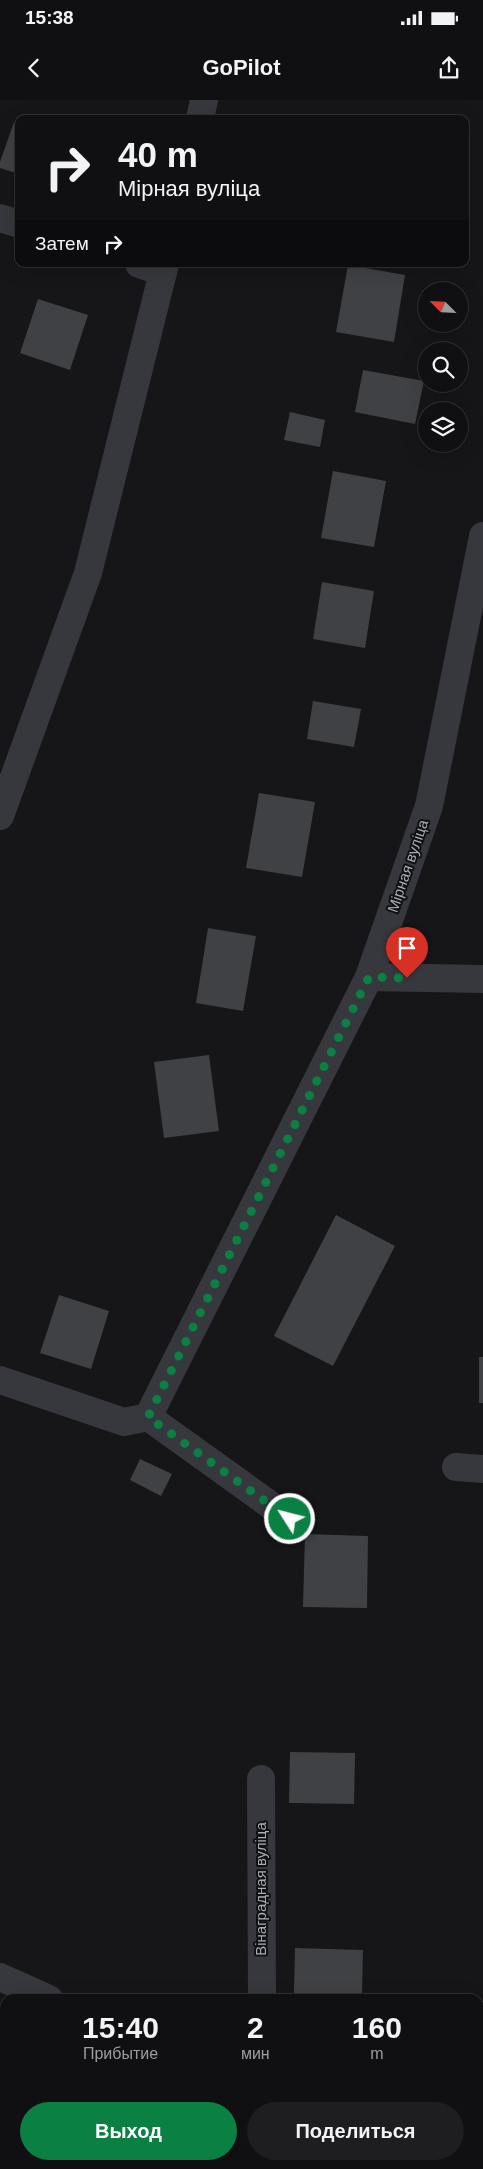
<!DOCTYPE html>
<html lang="ru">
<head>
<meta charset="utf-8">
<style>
	body { margin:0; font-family:Arial,sans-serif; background:#1e1e20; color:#f1f3f6; height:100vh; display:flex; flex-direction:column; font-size:19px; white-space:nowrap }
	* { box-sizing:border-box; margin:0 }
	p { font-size:16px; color:#9c9d9f }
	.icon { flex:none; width:28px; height:28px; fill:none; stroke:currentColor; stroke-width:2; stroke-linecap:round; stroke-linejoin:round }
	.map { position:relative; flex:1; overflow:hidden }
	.sheet { position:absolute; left:0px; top:1894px; width:484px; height:176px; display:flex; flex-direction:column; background:#101012; border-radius:15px 15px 0 0; box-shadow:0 5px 20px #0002,0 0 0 1px #303032 }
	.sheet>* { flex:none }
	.hud { position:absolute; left:15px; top:15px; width:454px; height:152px; border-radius:10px; box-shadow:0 5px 20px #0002,0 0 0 1px #303032; background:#101012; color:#f1f3f6; overflow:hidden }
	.needle { width:32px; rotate:294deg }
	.buttons { position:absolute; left:418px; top:182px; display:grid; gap:10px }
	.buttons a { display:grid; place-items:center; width:50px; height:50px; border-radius:50%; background:#101012; box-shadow:0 5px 20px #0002,0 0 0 1px #303032; font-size:25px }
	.pin { position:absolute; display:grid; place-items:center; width:42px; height:42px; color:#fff; margin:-51px -21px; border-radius:50% 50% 50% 0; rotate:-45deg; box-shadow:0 0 5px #0007 }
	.pin .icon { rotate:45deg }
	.me { position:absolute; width:55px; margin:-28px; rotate:306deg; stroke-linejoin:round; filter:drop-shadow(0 0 4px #0008) }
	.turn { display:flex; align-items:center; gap:18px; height:105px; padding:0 20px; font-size:22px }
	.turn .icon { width:65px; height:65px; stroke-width:2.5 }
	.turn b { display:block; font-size:35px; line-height:42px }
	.then { display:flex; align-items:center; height:48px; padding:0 20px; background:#0003; gap:10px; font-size:19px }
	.eta { display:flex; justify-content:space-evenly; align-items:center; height:85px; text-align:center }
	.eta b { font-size:30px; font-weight:800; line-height:35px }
	.primary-button { display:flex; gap:10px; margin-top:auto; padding:10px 20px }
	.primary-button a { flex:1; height:58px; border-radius:30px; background:#0b8043; color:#fff; font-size:20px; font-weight:800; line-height:58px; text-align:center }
	.primary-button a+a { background:#1e1e20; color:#f1f3f6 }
	.status { display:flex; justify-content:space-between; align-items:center; height:35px; padding:0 25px; background:#101012; direction:ltr }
	.status svg { height:14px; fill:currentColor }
	header { display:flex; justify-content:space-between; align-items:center; height:65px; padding:0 20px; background:#101012; font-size:22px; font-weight:800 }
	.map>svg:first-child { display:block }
	.building { fill:#404145 }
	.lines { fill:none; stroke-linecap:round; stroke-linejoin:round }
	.minor { stroke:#37383d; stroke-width:28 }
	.route { stroke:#0b8043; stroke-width:9; stroke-dasharray:0 16.2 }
	.labels { text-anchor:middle; stroke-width:4; stroke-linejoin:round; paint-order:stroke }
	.street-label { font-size:15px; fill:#a8adb8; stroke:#111113 }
</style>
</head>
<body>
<div class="status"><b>15:38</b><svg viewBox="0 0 49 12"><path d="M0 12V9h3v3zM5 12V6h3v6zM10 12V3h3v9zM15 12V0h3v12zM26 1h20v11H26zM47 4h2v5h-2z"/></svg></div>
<header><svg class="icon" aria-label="back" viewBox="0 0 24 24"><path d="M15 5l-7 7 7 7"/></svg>GoPilot<svg class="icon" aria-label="share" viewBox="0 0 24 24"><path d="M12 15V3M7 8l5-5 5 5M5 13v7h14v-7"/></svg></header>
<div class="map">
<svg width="483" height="2069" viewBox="0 0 483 2069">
	<rect width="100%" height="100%" fill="#161618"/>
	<g class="building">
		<polygon points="14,22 19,24 19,74 0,68 0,62"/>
		<polygon points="348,165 405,175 394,242 336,232"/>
		<polygon points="38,199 88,215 70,270 20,253"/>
		<polygon points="363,270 424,281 415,324 355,312"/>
		<polygon points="290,312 325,320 320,347 284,340"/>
		<polygon points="333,371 386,381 374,447 321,438"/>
		<polygon points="322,482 374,491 365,548 313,539"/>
		<polygon points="313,601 361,609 354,647 307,639"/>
		<polygon points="259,693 315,702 302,777 246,768"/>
		<polygon points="208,828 256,836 243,911 196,903"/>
		<polygon points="209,955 219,1031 164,1038 154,962"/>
		<polygon points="336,1115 395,1146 333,1266 274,1236"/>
		<polygon points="59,1195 109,1211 91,1269 40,1253"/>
		<rect x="479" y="1257" width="4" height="46"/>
		<polygon points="140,1359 172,1374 161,1396 130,1380"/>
		<polygon points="305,1434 368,1436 367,1508 303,1507"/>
		<polygon points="290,1652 355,1653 354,1704 289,1703"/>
		<polygon points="295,1848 363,1850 362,1894 294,1893"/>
		<polygon points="118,2065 189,2065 188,2069 117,2069"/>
		<rect x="291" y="2065" width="56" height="4"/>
	</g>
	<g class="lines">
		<g class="minor">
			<polyline points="200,19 204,0"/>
			<polyline points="0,118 19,124"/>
			<polyline points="139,164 163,172"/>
			<polyline points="0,716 88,473 165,164"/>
			<polyline points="369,877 483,879"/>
			<polyline points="0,1280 124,1322 148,1317"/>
			<polyline points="148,1317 369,877 429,706 483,436"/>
			<polyline points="148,1317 290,1419"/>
			<polyline points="456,1367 483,1369"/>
			<polyline points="261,1679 262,1899"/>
			<polyline points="0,1877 49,1899"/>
			<polyline points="479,1969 483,1969"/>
			<polyline points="245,2069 245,2065"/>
		</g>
	</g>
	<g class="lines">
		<polyline class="route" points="290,1419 148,1317 369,877 407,878"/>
	</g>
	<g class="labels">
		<g class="street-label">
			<text transform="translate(408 766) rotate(-71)" y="5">Мірная вуліца</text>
			<text transform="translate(261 1789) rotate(-90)" y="5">Вінаградная вуліца</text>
		</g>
	</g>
</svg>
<div class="buttons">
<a><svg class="needle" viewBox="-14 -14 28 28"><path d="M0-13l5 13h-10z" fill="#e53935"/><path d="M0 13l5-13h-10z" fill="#9c9d9f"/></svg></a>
<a><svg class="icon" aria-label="search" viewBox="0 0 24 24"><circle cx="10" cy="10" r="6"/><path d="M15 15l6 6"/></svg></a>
<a><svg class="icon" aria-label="layers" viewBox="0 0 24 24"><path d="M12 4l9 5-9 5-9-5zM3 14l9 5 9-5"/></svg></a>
</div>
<div class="pin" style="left:407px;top:878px;background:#d93025"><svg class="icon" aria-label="arrive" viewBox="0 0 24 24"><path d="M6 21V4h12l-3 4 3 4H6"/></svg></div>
<svg class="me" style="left:290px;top:1419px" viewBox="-20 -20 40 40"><circle r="17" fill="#0b8043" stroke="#fff" stroke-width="3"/><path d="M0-11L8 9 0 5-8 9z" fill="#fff"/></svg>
<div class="hud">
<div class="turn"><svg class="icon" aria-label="right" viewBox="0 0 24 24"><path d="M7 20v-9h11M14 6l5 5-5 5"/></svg><div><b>40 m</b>Мірная вуліца</div></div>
<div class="then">Затем<svg class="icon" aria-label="right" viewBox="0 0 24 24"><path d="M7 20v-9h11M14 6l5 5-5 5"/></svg></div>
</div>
<section class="sheet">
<div class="eta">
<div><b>15:40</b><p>Прибытие</p></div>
<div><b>2</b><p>мин</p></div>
<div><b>160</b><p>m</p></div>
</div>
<div class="primary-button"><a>Выход</a><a>Поделиться</a></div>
</section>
</div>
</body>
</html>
